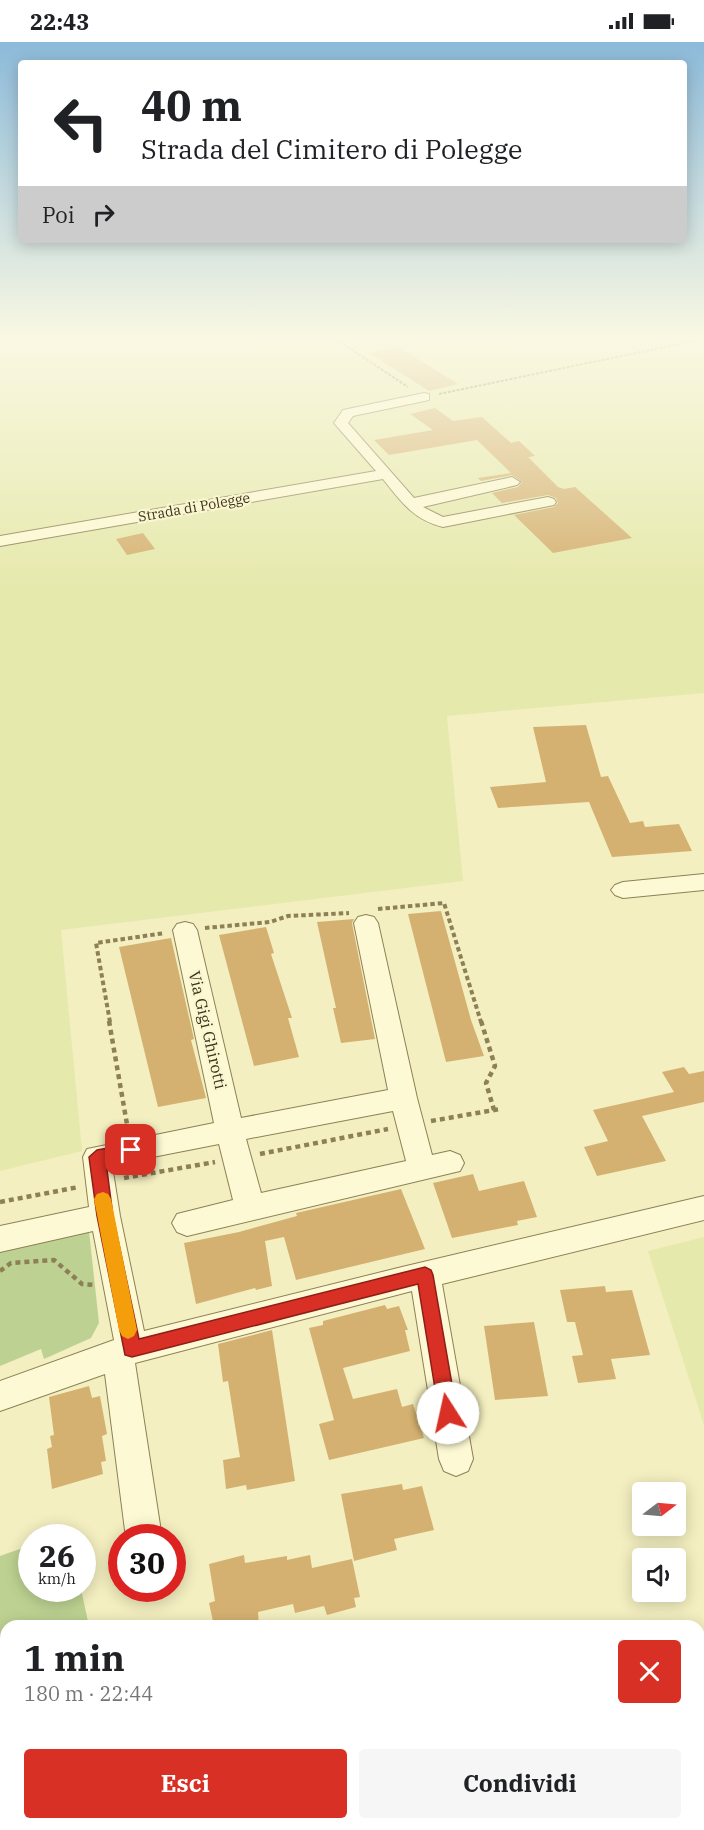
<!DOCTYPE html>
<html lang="it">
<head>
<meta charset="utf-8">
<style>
	body { margin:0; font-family:"IBM Plex Serif",serif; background:#f6f6f6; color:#202124; height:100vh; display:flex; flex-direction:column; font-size:22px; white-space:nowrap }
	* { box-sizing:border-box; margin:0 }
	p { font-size:20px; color:#757577 }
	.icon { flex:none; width:33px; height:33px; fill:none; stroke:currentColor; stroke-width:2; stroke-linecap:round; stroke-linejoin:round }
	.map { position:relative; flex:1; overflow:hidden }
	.details { position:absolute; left:0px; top:1578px; width:705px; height:210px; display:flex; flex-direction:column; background:#fff; border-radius:18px 18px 0 0; box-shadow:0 3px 15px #0003 }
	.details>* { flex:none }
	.banner { position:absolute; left:18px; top:18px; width:669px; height:183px; border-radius:6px; box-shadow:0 3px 15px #0003; background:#fff; color:#202124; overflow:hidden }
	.needle { width:39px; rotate:74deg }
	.controls { position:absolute; left:632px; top:1440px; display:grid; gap:12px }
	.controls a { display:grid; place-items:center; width:54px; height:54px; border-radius:6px; background:#fff; box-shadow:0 3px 15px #0003; font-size:30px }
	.speed { position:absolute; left:18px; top:1482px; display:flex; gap:12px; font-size:30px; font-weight:700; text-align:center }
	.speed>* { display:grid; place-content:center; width:78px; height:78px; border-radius:50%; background:#fff; box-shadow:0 3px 15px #0003; line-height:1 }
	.speed small { font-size:15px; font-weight:400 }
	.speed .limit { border:9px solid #d22; background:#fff; color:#111 }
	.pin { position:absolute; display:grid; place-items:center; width:51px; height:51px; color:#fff; margin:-26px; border-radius:12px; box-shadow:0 3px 9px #0006 }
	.me { position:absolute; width:66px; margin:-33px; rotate:350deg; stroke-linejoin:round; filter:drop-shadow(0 0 4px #0008) }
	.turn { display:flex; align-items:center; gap:21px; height:126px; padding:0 24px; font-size:27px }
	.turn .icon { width:78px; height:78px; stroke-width:2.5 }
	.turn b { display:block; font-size:42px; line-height:51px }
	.then { display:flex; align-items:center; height:57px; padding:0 24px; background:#0003; gap:12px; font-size:22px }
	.round { display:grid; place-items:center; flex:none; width:63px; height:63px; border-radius:6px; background:#f6f6f6 }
	.overview { display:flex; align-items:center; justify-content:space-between; height:102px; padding:0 24px }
	h1 { font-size:36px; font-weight:700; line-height:45px }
	.button { display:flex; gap:12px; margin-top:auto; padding:12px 24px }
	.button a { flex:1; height:69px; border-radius:6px; background:#d93025; color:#fff; font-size:24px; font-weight:700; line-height:69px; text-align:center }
	.button a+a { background:#f6f6f6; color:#202124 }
	.status { display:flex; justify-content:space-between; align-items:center; height:42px; padding:0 30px; background:#fff; direction:ltr }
	.status svg { height:16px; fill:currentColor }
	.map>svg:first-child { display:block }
	.farmland { fill:#e6e9ac }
	.green { fill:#bdd292 }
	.building { fill:#d5b171 }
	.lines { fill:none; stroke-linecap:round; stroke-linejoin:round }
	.minor-casing { stroke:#8e8056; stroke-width:2 }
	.path-far2 { stroke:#8e8056; stroke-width:2; stroke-dasharray:3 1.5; stroke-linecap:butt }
	.path-far1 { stroke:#8e8056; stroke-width:4; stroke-dasharray:4.5 3; stroke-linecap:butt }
	.path { stroke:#8e8056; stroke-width:4.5; stroke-dasharray:5 4; stroke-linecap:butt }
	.minor { fill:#fcf9d4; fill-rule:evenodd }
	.route { fill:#d93025; stroke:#8d1f18; stroke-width:1.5 }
	.slow { fill:#f59e0b }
	.labels { text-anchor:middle; stroke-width:4.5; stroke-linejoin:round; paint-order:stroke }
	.far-street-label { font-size:14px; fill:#3c321c; stroke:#f9f6d0 }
	.street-label { font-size:16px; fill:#3c321c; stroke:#f9f6d0 }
</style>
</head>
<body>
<div class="status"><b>22:43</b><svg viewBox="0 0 49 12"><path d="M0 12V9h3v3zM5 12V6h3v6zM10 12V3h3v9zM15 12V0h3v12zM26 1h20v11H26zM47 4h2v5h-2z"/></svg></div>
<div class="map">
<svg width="704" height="1788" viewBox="0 0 704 1788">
	<rect width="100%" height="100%" fill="#f3efc0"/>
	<g class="farmland">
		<polygon points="0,297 704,297 704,651 447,674 463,839 61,888 82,1109 0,1129"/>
		<polygon points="704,1195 704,1383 648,1209"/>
		<polygon points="704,1683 704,1788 370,1788 371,1782 699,1782 699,1684"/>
	</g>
	<g class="green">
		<polygon points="89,1189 99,1281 91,1296 44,1317 41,1307 0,1324 0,1209"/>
		<polygon points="31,1503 32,1546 81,1547 89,1584 6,1584 6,1782 66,1782 52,1788 0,1788 0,1514"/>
	</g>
	<g class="building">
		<polygon points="399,305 440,331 458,342 429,349 369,311"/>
		<polygon points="435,366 453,379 482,375 511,401 519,399 535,414 528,415 558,445 564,447 575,445 632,496 553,511 514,473 554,465 558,461 556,456 548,453 502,461 492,451 518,445 522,440 512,433 481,439 478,436 511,431 477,398 389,413 374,398 433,388 410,372"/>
		<polygon points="143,491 155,507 127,513 116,497"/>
		<polygon points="586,683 601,735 608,734 630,781 643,779 645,785 679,782 692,809 612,815 589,760 498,766 490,745 546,740 533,685"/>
		<polygon points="441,869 471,978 484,1014 446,1020 408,872"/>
		<polygon points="354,877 352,881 375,997 341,1001 333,966 336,966 317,880"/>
		<polygon points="266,885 274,911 271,912 292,976 288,976 299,1015 254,1024 219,893"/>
		<polygon points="171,896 194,997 191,998 206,1056 158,1065 119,905"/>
		<polygon points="684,1025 689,1032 704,1029 704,1060 642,1074 666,1119 597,1134 584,1105 608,1099 593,1068 674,1050 662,1030"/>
		<polygon points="473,1132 479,1149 524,1139 537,1175 517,1179 518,1183 452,1196 433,1141"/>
		<polygon points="401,1147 425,1207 296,1238 284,1195 265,1199 272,1244 256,1248 255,1246 196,1262 184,1201 239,1190 297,1174 296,1171"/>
		<polygon points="605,1244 606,1250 632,1248 650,1313 611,1317 616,1337 578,1341 572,1314 583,1313 575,1280 567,1280 560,1248"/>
		<polygon points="385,1263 387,1267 399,1264 408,1288 405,1288 410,1309 343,1326 353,1357 397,1347 402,1365 413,1362 424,1396 329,1418 319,1382 334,1378 309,1286 323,1283 323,1279"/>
		<polygon points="534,1280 548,1354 495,1358 484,1284"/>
		<polygon points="272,1288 295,1439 247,1448 246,1443 226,1447 223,1418 240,1415 228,1339 223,1340 218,1302"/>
		<polygon points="89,1344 92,1356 100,1354 107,1392 102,1394 106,1419 101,1420 103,1432 52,1447 47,1407 52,1405 50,1394 54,1393 49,1355"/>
		<polygon points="402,1442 403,1448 422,1444 434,1488 394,1497 397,1508 354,1519 341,1452"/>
		<polygon points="244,1513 245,1521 287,1514 287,1518 310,1513 312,1526 352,1517 360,1555 354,1556 356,1565 327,1573 324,1564 295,1571 293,1562 258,1570 259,1584 214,1584 209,1561 215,1559 209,1522"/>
	</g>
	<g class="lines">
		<defs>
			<g id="minor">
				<path d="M424 351 429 352V358L353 374 348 381 414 456 512 435 520 440 517 443 423 465 443 475 548 455 554 457 556 460 554 463 443 485C414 478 401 460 383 437L0 504V494L376 429 334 381 343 368Z"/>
				<polygon points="704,832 704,848 623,856 615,853 611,848 615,843 623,840"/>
				<path d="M366 873 374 875 378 881 417 1056 432 1113 450 1109 460 1113 464 1121 460 1129 187 1194 177 1190 172 1181 177 1172 233 1158 219 1102 112 1123 120 1174 144 1289 402 1225 704 1154V1178L442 1242 473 1417 468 1429 456 1434 444 1429 439 1417 412 1249 135 1321 162 1496H126L105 1332 0 1369V1339L114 1298 93 1189 0 1210V1184L89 1165 83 1115 87 1107 214 1081 173 888 177 882 185 880 193 882 197 888 241 1076 388 1048 354 881 358 875ZM393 1069 406 1119 261 1151 246 1097Z"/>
			</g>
		</defs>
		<use href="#minor" class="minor-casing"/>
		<g class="path-far2">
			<polyline points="336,297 408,345"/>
			<polyline points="439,352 703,297"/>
		</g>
		<g class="path-far1">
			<polyline points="378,867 444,861 481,980"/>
			<polyline points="205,886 270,880 288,874 349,871"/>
			<polyline points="110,980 96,901 165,891"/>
		</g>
		<g class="path">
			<polyline points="109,979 128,1088"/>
			<polyline points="481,979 495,1024 486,1041 494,1068"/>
			<polyline points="431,1079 500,1067"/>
			<polyline points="260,1112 388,1087"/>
			<polyline points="124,1136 215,1120"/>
			<polyline points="0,1160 79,1145"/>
			<polyline points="0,1229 11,1221 54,1218 82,1242 94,1243"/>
		</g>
		<use href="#minor" class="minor"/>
	</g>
	<linearGradient id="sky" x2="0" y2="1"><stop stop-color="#8cbad9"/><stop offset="0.54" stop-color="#faf8e3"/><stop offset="1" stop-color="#faf8e3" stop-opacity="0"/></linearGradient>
	<rect width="704" height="547" fill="url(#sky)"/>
	<polygon class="route" points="131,1102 139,1108 137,1113 106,1120 113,1174 139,1297 425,1225 431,1228 433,1233 457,1371 455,1377 448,1380 441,1377 439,1371 418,1242 132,1315 125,1313 97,1174 89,1115 97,1108"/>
	<polygon class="slow" points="103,1150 108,1152 111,1157 137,1288 134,1294 128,1297 122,1294 119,1288 94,1157 97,1152"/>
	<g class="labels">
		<g class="far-street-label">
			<text transform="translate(194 465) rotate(-10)" y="5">Strada di Polegge</text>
		</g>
		<g class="street-label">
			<text transform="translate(208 988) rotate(77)" y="6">Via Gigi Ghirotti</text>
		</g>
	</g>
</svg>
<div class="controls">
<a><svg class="needle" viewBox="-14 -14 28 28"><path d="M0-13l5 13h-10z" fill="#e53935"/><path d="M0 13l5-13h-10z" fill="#757577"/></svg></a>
<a><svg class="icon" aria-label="sound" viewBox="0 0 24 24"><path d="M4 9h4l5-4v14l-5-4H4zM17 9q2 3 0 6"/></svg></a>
</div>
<div class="speed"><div>26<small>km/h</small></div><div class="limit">30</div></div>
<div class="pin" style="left:131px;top:1108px;background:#d93025"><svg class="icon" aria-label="arrive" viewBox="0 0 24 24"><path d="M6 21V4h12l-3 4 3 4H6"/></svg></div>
<svg class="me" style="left:448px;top:1371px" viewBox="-20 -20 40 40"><circle r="19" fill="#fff"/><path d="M0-13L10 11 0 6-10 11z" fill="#d93025"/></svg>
<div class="banner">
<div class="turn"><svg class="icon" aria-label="left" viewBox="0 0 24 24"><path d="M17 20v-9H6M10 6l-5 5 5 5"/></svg><div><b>40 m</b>Strada del Cimitero di Polegge</div></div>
<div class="then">Poi<svg class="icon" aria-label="right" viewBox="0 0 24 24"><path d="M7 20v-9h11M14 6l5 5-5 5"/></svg></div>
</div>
<section class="details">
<div class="overview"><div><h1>1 min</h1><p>180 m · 22:44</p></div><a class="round" style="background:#d93025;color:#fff"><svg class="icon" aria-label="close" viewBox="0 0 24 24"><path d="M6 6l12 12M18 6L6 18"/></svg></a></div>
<div class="button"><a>Esci</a><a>Condividi</a></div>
</section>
</div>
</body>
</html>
